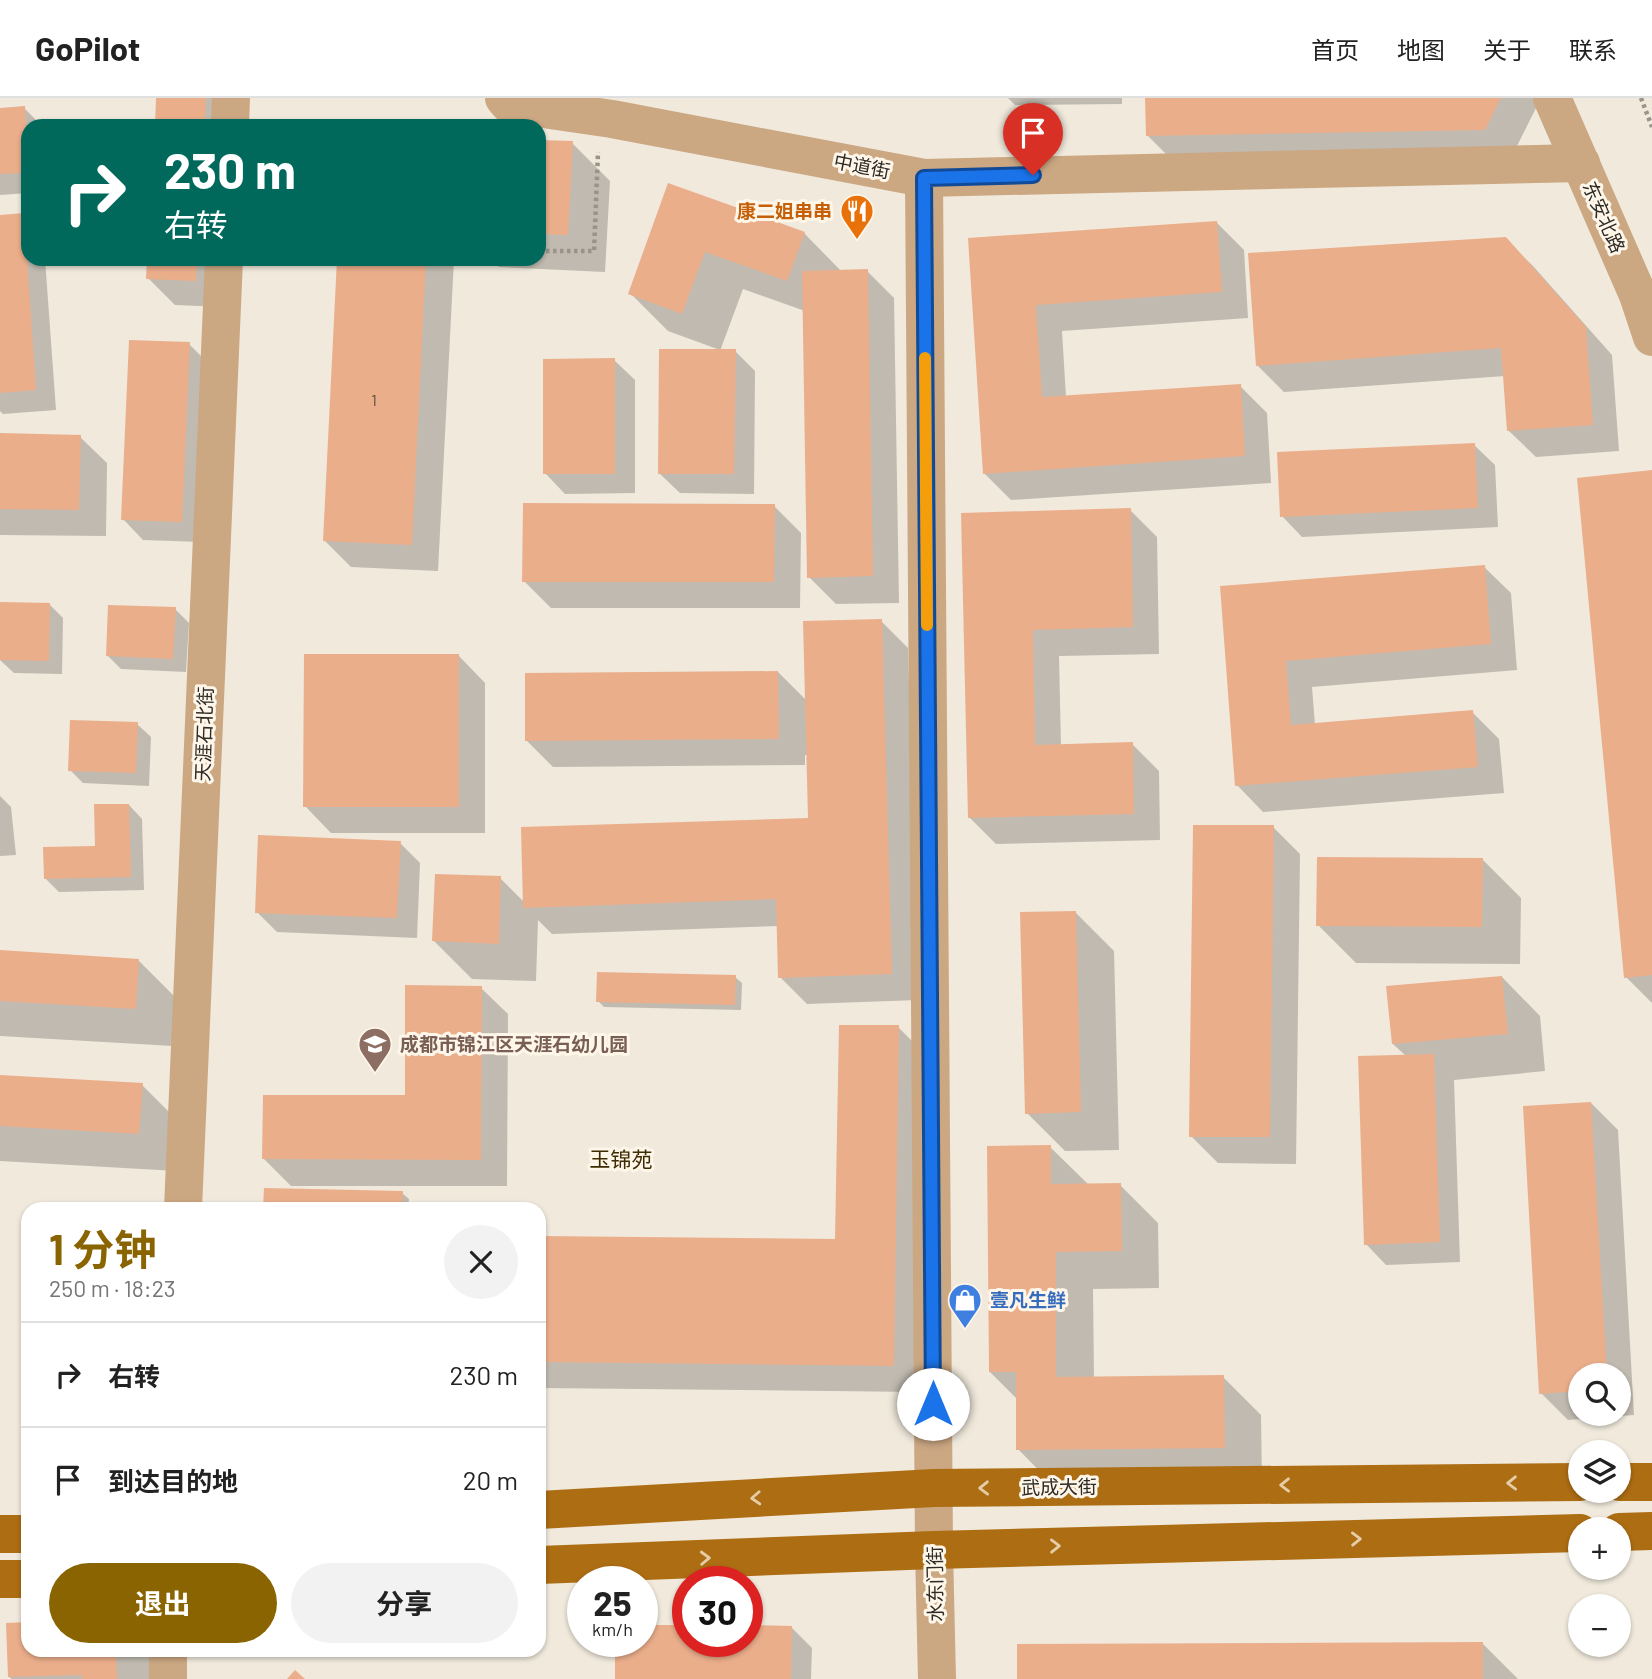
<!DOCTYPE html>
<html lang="zh">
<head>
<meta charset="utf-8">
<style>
	body { margin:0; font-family:Barlow,"Noto Sans SC",sans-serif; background:#f2f2f2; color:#222; height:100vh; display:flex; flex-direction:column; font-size:26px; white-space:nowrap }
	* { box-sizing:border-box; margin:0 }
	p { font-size:23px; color:#767676 }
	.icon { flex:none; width:38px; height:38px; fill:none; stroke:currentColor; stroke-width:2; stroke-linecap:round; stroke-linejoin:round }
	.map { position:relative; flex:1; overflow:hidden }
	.sheet { position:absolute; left:21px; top:1104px; width:525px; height:455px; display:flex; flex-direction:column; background:#fff; border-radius:21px; box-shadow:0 2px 5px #0004 }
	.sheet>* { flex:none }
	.guide { position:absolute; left:21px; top:21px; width:525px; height:147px; border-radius:21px; box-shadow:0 2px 5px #0004; background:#00695c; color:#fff; overflow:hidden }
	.fabs { position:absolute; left:1568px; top:1265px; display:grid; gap:14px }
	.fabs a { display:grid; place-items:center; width:63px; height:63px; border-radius:50%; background:#fff; box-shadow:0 2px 5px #0004; font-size:35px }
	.speed { position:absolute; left:567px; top:1468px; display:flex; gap:14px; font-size:35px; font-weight:700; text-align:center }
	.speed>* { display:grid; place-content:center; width:91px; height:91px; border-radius:50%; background:#fff; box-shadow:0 2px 5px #0004; line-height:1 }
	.speed small { font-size:18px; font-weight:400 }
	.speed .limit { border:10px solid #d22; background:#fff; color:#111 }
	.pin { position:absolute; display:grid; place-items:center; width:60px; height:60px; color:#fff; margin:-72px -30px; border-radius:50% 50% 50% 0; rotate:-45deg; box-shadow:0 0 7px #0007 }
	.pin .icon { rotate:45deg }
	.me { position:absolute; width:77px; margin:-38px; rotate:0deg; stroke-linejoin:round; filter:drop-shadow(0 0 5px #0008) }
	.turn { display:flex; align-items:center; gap:24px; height:147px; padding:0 28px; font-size:32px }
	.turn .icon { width:91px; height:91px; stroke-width:2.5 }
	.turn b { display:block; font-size:49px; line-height:60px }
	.round { display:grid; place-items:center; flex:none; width:74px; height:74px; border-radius:37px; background:#f2f2f2 }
	.summary { display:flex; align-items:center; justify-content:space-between; height:119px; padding:0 28px }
	h1 { font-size:42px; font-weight:700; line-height:52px; color:#896401 }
	.action { display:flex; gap:14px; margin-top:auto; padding:14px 28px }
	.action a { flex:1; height:80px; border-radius:42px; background:#896401; color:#fff; font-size:28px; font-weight:700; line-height:80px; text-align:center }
	.action a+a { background:#f2f2f2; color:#222 }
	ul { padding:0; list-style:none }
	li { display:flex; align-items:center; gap:21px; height:105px; padding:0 28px; border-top:2px solid #e0e0e0 }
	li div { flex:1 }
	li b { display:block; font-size:26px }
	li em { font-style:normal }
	header { display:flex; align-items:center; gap:42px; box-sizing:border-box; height:98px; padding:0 35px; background:#fff; border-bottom:2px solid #e0e0e0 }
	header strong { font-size:33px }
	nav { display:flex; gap:38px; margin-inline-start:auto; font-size:24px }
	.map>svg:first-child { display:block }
	.shadow { fill:#0003; fill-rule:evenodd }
	.building { fill:#ebae8b }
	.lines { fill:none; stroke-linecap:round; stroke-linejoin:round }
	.path { stroke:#99938a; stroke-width:4.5; stroke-dasharray:3.5 3.5; stroke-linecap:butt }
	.minor { stroke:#cba782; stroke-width:38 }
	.major { stroke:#ad6d13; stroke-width:38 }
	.oneway { stroke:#e6cda9 }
	.route-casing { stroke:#114b97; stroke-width:18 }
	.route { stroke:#1a73e8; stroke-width:12 }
	.slow { stroke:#f59e0b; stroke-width:12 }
	.labels { text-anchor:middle; stroke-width:6; stroke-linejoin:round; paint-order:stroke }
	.number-label { font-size:16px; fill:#5d4c3f }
	.street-label { font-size:19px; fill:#2e2b26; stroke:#fef6e9 }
	.food-label { font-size:19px; font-weight:bold; fill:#c56008; stroke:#fef6e9; text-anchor:end }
	.education-label { font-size:19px; font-weight:bold; fill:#785e54; stroke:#fef6e9; text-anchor:start }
	.shop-label { font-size:19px; font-weight:bold; fill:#366cbe; stroke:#fef6e9; text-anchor:start }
	.neighbourhood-label { font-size:21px; fill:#3d2b02; stroke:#fef6e9 }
</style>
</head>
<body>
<header>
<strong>GoPilot</strong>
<nav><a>首页</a><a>地图</a><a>关于</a><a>联系</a></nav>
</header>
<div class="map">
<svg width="1652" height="1581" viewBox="0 0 1652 1581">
	<rect width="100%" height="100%" fill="#f0e9dc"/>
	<g class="shadow">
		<polygon points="158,0 234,0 232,28 156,28"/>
		<polygon points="1008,0 1122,0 1122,6 1015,7"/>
		<polygon points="1147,0 1533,0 1537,8 1512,58 1174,64 1147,37"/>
		<polygon points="24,10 42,28 28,28 28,95 0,97 0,12"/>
		<polygon points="539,43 572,45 610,83 605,174 499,169 490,161 539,161"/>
		<polygon points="669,87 804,135 842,174 867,173 894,200 899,505 836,506 809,479 805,213 743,191 720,253 735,253 755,273 754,396 680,395 659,375 720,252 668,233 630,195"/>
		<polygon points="23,117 28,122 28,161 45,161 56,312 3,316 0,313 0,119"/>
		<polygon points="1217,125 1244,152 1248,220 1062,233 1066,299 1240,288 1267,315 1271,385 1011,402 984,375 970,142"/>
		<polygon points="1505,141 1533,168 1612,257 1619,353 1536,359 1509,333 1505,278 1284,294 1257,267"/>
		<polygon points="149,161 225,161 223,209 175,207 148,180"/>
		<polygon points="339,161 454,161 438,473 351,469 324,442"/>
		<polygon points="189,246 209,266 201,444 143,442 123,421"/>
		<polygon points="614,262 635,282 635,395 565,396 545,375"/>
		<polygon points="0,337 80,339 107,365 106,438 0,437"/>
		<polygon points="1474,347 1495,367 1498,429 1302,439 1282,418"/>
		<polygon points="1652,374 1652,905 1626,879"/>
		<polygon points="774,408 801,435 800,510 551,510 524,483"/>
		<polygon points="1130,412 1157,439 1159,556 1059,558 1061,648 1132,646 1159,673 1160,742 996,746 969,719 963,417"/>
		<polygon points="1484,469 1511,495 1517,572 1312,589 1315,627 1472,614 1499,641 1504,695 1263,714 1237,687 1222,490"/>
		<polygon points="50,507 63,520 62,576 14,575 0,562"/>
		<polygon points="175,511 189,525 186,574 121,571 107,557"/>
		<polygon points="881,523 908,550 918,902 807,906 780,879 779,828 552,836 538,822 536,883 472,881 434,843 500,780 525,805 810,722 808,657 805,657 805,667 553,669 526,642 778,574 807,603"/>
		<polygon points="459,558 485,585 485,735 331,735 305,708"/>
		<polygon points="137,626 151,639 149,688 83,685 70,672"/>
		<polygon points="0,698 11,709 16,757 0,758"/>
		<polygon points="129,707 142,721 144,792 59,794 46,781 97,750"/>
		<polygon points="1273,729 1300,756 1296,1066 1218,1065 1191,1038"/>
		<polygon points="400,745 420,765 417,840 277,834 257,814"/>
		<polygon points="1483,762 1521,800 1520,866 1356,865 1318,827"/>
		<polygon points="1076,815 1114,853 1119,1052 1065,1053 1027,1015"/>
		<polygon points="0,854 138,862 176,900 173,948 0,938"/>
		<polygon points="735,879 742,885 741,912 604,909 598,903"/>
		<polygon points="1502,879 1540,918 1545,973 1454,982 1460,1164 1386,1167 1366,1146 1406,958 1393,946"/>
		<polygon points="481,890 508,916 507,1088 291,1088 264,1061 407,998"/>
		<polygon points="898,929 925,956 920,1294 539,1290 539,1140 837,1143"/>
		<polygon points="0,978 142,987 180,1025 177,1073 0,1063"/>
		<path d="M1591 1005 1618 1032 1634 1317 1568 1322 1541 1295ZM1580 1278H1619V1316H1580Z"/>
		<polygon points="1050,1049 1089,1087 1120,1087 1158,1125 1159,1190 1093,1191 1094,1281 1223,1279 1261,1317 1262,1387 1056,1390 1018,1351 1017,1301 990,1274"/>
		<polygon points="265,1092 402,1095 409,1101 408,1111 265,1111"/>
		<polygon points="28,1526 28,1552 143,1552 152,1561 153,1581 12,1581 9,1579"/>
		<polygon points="791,1529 812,1550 811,1581 616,1581 617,1544 747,1544"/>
		<polygon points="1482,1545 1518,1581 1019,1581"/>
	</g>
	<g class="building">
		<polygon points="156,0 206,0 205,28 155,28"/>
		<polygon points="1145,0 1501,0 1485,32 1146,38"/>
		<polygon points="25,8 28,75 0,76 0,10"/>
		<polygon points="539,42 573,43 568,137 539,136"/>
		<polygon points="668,85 805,134 787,183 705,154 682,216 628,196"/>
		<polygon points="24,115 36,292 0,295 0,117"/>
		<polygon points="1217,123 1222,194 1036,207 1042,299 1241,286 1245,358 983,376 968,140"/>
		<polygon points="1506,139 1586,229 1593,327 1507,333 1501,250 1256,268 1248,155"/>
		<polygon points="147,161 197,161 196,183 146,181"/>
		<polygon points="337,161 426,161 412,447 323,443"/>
		<polygon points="868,171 873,478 807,480 802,173"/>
		<polygon points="129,242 190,244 182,424 121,422"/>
		<polygon points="659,251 736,251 734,376 658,376"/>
		<polygon points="615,260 615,376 543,376 543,261"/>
		<polygon points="0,335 81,337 79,412 0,411"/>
		<polygon points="1475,345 1478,410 1280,419 1277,354"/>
		<polygon points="1652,372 1652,877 1624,880 1577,380"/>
		<polygon points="523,405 775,406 774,484 522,484"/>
		<polygon points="1131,410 1133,529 1033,532 1035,647 1133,644 1134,716 968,720 961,415"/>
		<polygon points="1485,467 1491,546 1286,563 1291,627 1473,612 1478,669 1235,688 1220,488"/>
		<polygon points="0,504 50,505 49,563 0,562"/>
		<polygon points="108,507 176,509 173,561 106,558"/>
		<polygon points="882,521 892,876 778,880 776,801 523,810 521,729 808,720 803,523"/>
		<polygon points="304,556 459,556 459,709 303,709"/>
		<polygon points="778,573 779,641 525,643 525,575"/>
		<polygon points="70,622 138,624 136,675 68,673"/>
		<polygon points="94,706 129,706 131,779 44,781 43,749 95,748"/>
		<polygon points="1193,727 1274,727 1270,1039 1189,1039"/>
		<polygon points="258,737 401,743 397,820 255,815"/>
		<polygon points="1317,759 1483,760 1482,829 1316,828"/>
		<polygon points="435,776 501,778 499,846 432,843"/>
		<polygon points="1076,813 1081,1014 1025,1016 1020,814"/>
		<polygon points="0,852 139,861 136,911 0,903"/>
		<polygon points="597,874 736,877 735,907 596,904"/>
		<polygon points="1502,878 1508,936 1392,946 1386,888"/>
		<polygon points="405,887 482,888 481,1062 262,1061 263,997 405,997"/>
		<polygon points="839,927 899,927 894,1268 539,1264 539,1138 835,1141"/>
		<polygon points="1434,956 1440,1144 1364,1147 1358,958"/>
		<polygon points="0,977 143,985 139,1036 0,1028"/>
		<polygon points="1591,1004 1607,1278 1580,1278 1580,1293 1539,1296 1523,1008"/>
		<polygon points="1051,1047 1051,1086 1121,1085 1122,1153 1056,1154 1056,1279 1224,1277 1225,1350 1016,1352 1016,1274 989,1274 987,1048"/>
		<polygon points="264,1090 403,1093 402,1111 263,1111"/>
		<polygon points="28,1524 28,1552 116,1552 117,1581 82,1581 82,1577 8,1579 6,1525"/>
		<polygon points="642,1527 688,1527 688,1544 747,1544 747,1527 792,1528 791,1581 615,1581 615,1544 642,1544"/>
		<polygon points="1483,1544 1483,1581 1017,1581 1017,1546"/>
		<polygon points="295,1572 305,1581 287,1581"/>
	</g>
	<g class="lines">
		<g class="path">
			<polyline points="1641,0 1652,29"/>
			<polyline points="539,153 594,153 598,54"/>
		</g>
		<g class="minor">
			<polyline points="504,0 509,6 612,21 924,80 1581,65"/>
			<polyline points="1552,0 1638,197 1652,239"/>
			<polyline points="230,28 231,0"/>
			<polyline points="924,80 934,1452 937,1581"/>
			<polyline points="183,1111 224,161"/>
			<polyline points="168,1552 168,1581"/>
		</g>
		<g class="major">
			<polyline points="1619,1384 1652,1384"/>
			<polyline points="539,1412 934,1390 1580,1384"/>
			<polyline points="1619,1434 1652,1433"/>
			<polyline points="0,1436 28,1436"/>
			<polyline points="539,1467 934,1452 1580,1435"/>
			<polyline points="0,1481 28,1481"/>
		</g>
	</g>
	<defs><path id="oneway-chevron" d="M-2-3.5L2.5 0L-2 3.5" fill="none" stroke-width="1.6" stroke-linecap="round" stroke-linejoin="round" transform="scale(1.75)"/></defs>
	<g class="oneway">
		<use href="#oneway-chevron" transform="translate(1512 1385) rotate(179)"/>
		<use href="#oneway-chevron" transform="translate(1285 1387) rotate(179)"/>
		<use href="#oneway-chevron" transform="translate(984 1390) rotate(179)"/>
		<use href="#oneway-chevron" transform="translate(756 1400) rotate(177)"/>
		<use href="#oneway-chevron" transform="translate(1356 1441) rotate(-1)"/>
		<use href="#oneway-chevron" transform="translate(1055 1448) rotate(-1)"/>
		<use href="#oneway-chevron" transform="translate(705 1460) rotate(-2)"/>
	</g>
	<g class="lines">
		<defs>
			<polyline id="route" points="933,1306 924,80 1033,77"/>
		</defs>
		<use href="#route" class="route-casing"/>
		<use href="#route" class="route"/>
		<polyline class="slow" points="925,260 927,527"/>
	</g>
	<defs>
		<symbol id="restaurant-pin" viewBox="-11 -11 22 30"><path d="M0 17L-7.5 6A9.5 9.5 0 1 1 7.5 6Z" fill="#e8710a" stroke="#fef6e9"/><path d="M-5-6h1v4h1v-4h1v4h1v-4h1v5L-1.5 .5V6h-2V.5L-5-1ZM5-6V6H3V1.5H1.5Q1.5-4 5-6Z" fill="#fff"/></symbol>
		<symbol id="school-pin" viewBox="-11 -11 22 30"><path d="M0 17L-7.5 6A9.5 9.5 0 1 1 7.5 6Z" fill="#8d6e63" stroke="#fef6e9"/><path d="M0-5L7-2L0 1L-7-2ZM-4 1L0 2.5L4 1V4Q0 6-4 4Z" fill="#fff"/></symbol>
		<symbol id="shop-pin" viewBox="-11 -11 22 30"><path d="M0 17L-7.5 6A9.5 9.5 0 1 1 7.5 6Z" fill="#3f7fe0" stroke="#fef6e9"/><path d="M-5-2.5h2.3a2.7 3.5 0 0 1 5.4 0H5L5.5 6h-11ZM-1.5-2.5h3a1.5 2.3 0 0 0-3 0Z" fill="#fff"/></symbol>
	</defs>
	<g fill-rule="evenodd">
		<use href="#restaurant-pin" x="838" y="94" width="38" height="52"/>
		<use href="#school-pin" x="356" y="927" width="38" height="52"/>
		<use href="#shop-pin" x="946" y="1183" width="38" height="52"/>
	</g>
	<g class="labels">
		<g class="number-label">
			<text x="374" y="308">1</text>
		</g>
		<g class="street-label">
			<text transform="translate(862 68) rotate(11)" y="7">中道街</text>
			<text transform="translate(1604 119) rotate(66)" y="7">东安北路</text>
			<text transform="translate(204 636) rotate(-88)" y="7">天涯石北街</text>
			<text transform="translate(1059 1389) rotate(-1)" y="7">武成大街</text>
			<text transform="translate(935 1486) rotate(-91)" y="7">水东门街</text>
		</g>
		<g class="food-label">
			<text x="832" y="120">康二姐串串</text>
		</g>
		<g class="education-label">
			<text x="400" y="953">成都市锦江区天涯石幼儿园</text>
		</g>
		<g class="shop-label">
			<text x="990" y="1209">壹凡生鲜</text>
		</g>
		<g class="neighbourhood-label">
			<text x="621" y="1069">玉锦苑</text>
		</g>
	</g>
</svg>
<div class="fabs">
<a><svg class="icon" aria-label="search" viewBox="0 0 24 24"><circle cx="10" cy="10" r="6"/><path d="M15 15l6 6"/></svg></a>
<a><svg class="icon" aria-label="layers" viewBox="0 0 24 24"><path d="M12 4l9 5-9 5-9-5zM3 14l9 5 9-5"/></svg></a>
<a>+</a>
<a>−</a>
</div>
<div class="speed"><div>25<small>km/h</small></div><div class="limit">30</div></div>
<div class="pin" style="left:1033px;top:77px;background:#d93025"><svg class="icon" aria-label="arrive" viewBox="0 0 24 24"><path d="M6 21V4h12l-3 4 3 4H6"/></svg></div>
<svg class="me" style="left:933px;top:1306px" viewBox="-20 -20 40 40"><circle r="19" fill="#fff"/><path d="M0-13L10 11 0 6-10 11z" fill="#1a73e8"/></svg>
<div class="guide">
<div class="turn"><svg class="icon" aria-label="right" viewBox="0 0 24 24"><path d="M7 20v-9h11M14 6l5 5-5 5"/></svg><div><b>230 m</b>右转</div></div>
</div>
<section class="sheet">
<div class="summary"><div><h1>1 分钟</h1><p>250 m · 18:23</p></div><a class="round"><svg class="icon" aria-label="close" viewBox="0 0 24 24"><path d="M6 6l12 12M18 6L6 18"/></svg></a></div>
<ul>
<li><svg class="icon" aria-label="right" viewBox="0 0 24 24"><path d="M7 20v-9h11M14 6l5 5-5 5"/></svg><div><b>右转</b></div><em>230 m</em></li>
<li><svg class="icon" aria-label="arrive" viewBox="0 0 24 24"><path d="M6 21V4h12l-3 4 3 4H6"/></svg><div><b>到达目的地</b></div><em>20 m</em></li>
</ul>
<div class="action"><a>退出</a><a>分享</a></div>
</section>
</div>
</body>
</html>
